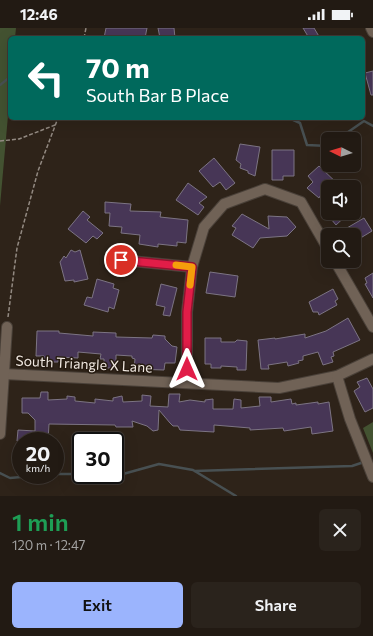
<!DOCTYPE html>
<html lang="en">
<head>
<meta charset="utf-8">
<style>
	body { margin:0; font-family:Commissioner,sans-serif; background:#2a231c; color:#f1f3f6; height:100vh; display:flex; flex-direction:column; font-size:15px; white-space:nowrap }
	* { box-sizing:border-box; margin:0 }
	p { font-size:13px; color:#a2a1a0 }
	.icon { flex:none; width:22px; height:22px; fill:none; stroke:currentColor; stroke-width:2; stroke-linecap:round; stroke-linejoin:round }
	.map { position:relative; height:468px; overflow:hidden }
	.sheet { display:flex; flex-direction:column; background:#221a13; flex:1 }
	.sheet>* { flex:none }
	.hud { position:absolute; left:8px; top:8px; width:357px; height:84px; border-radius:6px; box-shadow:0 4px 16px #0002,0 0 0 1px #3f3833; background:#00695c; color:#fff; overflow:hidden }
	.needle { width:26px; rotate:275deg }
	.controls { position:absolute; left:321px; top:104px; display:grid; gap:8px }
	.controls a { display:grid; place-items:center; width:40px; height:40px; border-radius:6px; background:#221a13; box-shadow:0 4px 16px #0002,0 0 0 1px #3f3833; font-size:20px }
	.speed { position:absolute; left:12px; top:404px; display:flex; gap:8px; font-size:20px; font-weight:700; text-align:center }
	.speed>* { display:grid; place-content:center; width:52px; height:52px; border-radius:50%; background:#221a13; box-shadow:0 4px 16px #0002,0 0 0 1px #3f3833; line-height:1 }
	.speed small { font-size:10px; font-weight:400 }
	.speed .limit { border:2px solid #111; border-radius:6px; background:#fff; color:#111 }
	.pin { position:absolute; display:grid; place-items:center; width:34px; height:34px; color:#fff; margin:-17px; border:2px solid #fff; border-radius:50%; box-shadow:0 1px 4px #0007 }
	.me { position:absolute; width:44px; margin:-22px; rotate:0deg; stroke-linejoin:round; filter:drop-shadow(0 0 3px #0008) }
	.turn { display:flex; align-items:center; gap:14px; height:84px; padding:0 12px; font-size:18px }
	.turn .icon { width:52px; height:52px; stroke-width:2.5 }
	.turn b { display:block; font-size:28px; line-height:34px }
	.round { display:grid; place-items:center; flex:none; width:42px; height:42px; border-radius:6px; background:#2a231c }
	.summary { display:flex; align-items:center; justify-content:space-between; height:68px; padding:0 12px }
	h1 { font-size:24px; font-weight:600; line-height:30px; color:#1e9e55 }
	.button { display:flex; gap:8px; margin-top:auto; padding:8px 12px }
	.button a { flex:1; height:46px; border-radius:6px; background:#9bb4fd; color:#111; font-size:16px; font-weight:600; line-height:46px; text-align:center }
	.button a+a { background:#2a231c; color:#f1f3f6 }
	.status { display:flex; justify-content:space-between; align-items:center; height:28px; padding:0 20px; background:#221a13; direction:ltr }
	.status svg { height:11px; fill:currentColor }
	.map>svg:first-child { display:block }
	.green { fill:#435231 }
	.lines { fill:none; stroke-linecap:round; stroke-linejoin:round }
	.stream { stroke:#485052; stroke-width:2.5 }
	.building { fill:#473656; stroke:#7c7483 }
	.street-casing { stroke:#4a4139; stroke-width:12 }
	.path { stroke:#938a82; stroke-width:1.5; stroke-dasharray:4 2; stroke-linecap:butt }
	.street { stroke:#706256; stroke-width:10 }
	.route-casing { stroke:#92132f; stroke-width:10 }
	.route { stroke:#e11d48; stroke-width:7 }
	.slow { stroke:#f59e0b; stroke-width:7 }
	.labels { text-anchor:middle; stroke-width:3; stroke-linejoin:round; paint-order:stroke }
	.street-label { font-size:14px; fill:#f0e8e1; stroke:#251a10 }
</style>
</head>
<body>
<div class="status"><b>12:46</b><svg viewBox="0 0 49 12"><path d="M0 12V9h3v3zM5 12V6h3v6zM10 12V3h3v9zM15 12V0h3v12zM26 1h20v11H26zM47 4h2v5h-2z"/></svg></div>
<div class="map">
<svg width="373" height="468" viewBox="0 0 373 468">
	<rect width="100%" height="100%" fill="#2e2319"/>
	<g class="green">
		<polygon points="0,0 16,0 15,10 10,10 10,65 0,178"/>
		<polygon points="373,394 373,425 363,400"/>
	</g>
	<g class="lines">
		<g class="stream">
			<polyline points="0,57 10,49"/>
			<polyline points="289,90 300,95 307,117 328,118"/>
			<polyline points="338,111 364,93 373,98"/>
			<polyline points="195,443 352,438 364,434"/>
			<polyline points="0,445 10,450 43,447"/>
			<polyline points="55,446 81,446"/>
			<polyline points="115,446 123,446 159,436 193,442 236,468"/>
		</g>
	</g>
	<g class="building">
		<polygon points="106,0 147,0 145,10 104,10"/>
		<polygon points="158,0 174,0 175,10 160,10"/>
		<polygon points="303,0 314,0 320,10 309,10"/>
		<polygon points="373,43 373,67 371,67 365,45"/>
		<polygon points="240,116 260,119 255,148 248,145 248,143 240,140 241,136 236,132"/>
		<polygon points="272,122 294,122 294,148 283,148 283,152 272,152"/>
		<polygon points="214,130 235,155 226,162 220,154 213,159 199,143"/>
		<polygon points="319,138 341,159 328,159 328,176 320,168 319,170 307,160 313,154 308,148"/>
		<polygon points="188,155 207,169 199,175 204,179 198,187 176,172"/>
		<polygon points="105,174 131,176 130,183 161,184 160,189 188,192 186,215 177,214 177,218 158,216 158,219 139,216 140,207 121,205 122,199 109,198 110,185 105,185"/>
		<polygon points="83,183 90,189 87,192 103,205 97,211 93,208 86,215 68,201"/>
		<polygon points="326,185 349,185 336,197"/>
		<polygon points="242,186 269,201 268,188 287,189 296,199 287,208 260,210 253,220 232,207 236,200 232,198"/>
		<polygon points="364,190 372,203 354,214 354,207 335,207"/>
		<polygon points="71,222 75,224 80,222 88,251 74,254 74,252 65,253 60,234 64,228 66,230"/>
		<polygon points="210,244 238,248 235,269 206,265"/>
		<polygon points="373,245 373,270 365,256 367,255 365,250"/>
		<polygon points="97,251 114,256 113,260 119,262 114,281 109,279 108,284 84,277 87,269 92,270"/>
		<polygon points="161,256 177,260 170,288 163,287 165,279 156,277"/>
		<polygon points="333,261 338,271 335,273 337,277 319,287 318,284 313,284 309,274"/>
		<polygon points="348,290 360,312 333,324 334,328 331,329 333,334 323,337 318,324 303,328 303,332 298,333 299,335 288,338 287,334 268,337 269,341 261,341 258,312 275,310 275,311 305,306 305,310 326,303"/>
		<polygon points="37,303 59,303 59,305 93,308 93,304 116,305 116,309 152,310 153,307 165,308 165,311 172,318 177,319 175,335 165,335 164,342 134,341 135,331 132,330 132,328 116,327 116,340 104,340 104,331 100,331 101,326 78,324 78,330 58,329 58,334 44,334 44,328 36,328"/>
		<polygon points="205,310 221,310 221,314 235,314 237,312 247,313 246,342 237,342 237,339 221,338 221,340 211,340 211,336 205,336"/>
		<polygon points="367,350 373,361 373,380 365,384 354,363 360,359 357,354"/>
		<polygon points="41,364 48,364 48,372 67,371 67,368 75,369 75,373 95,375 95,371 113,373 113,370 122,368 123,374 142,373 142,367 151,368 150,378 168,379 169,366 180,366 179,374 190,372 205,374 205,372 213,371 213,381 233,381 234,371 241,372 241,380 260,378 259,369 271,369 271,374 291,371 292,376 296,375 296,377 318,374 318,376 329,374 333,403 312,406 311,399 284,403 283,400 250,402 250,400 214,397 214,404 180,402 178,398 173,398 170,395 159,382 158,402 153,403 147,398 132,393 133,399 116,399 115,397 49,396 48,413 17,413 18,402 35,403 35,392 28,385 22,385 22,370 40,370"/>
	</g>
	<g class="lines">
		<defs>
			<g id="street">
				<polyline points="371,0 373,4"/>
				<polyline points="121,232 192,239"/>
				<polyline points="335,233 373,299"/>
				<polyline points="4,346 279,360 337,348 373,331"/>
				<polyline points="337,348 350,391 373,449"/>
				<polyline points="187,355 187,284 192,239 204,199 224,176 265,161 301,174 328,221"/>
				<polyline points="0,406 7,299"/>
			</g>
		</defs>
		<use href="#street" class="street-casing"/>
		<g class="path">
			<polyline points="84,10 86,0"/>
			<polyline points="0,113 19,111 55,97"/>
			<polyline points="8,289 17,220 38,143 58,90"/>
		</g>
		<use href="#street" class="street"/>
	</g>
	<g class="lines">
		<defs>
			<polyline id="route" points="121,232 192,239 187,284 187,341"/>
		</defs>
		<use href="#route" class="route-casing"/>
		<use href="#route" class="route"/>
		<polyline class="slow" points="176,237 192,239 190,257"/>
	</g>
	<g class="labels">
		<g class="street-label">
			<text transform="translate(84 336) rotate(3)" y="5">South Triangle X Lane</text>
		</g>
	</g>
</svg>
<div class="controls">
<a><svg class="needle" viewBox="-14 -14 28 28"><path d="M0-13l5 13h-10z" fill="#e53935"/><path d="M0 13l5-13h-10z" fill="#a2a1a0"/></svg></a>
<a><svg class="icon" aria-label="sound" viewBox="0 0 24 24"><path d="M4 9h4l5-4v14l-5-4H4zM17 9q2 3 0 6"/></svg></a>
<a><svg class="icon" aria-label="search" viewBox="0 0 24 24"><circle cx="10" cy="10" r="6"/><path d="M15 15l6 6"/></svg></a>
</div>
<div class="speed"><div>20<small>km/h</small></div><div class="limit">30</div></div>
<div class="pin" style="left:121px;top:232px;background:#d93025"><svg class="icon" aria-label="arrive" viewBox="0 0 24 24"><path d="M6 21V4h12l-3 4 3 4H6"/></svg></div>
<svg class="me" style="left:187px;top:341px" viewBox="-20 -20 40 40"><path d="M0-17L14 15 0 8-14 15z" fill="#e11d48" stroke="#fff" stroke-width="4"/></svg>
<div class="hud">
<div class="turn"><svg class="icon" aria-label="left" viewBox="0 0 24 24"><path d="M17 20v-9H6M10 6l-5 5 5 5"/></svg><div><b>70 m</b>South Bar B Place</div></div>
</div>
</div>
<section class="sheet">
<div class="summary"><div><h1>1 min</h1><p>120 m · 12:47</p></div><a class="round"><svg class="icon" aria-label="close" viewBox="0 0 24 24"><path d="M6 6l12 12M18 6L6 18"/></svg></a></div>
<div class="button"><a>Exit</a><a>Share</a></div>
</section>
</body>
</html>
